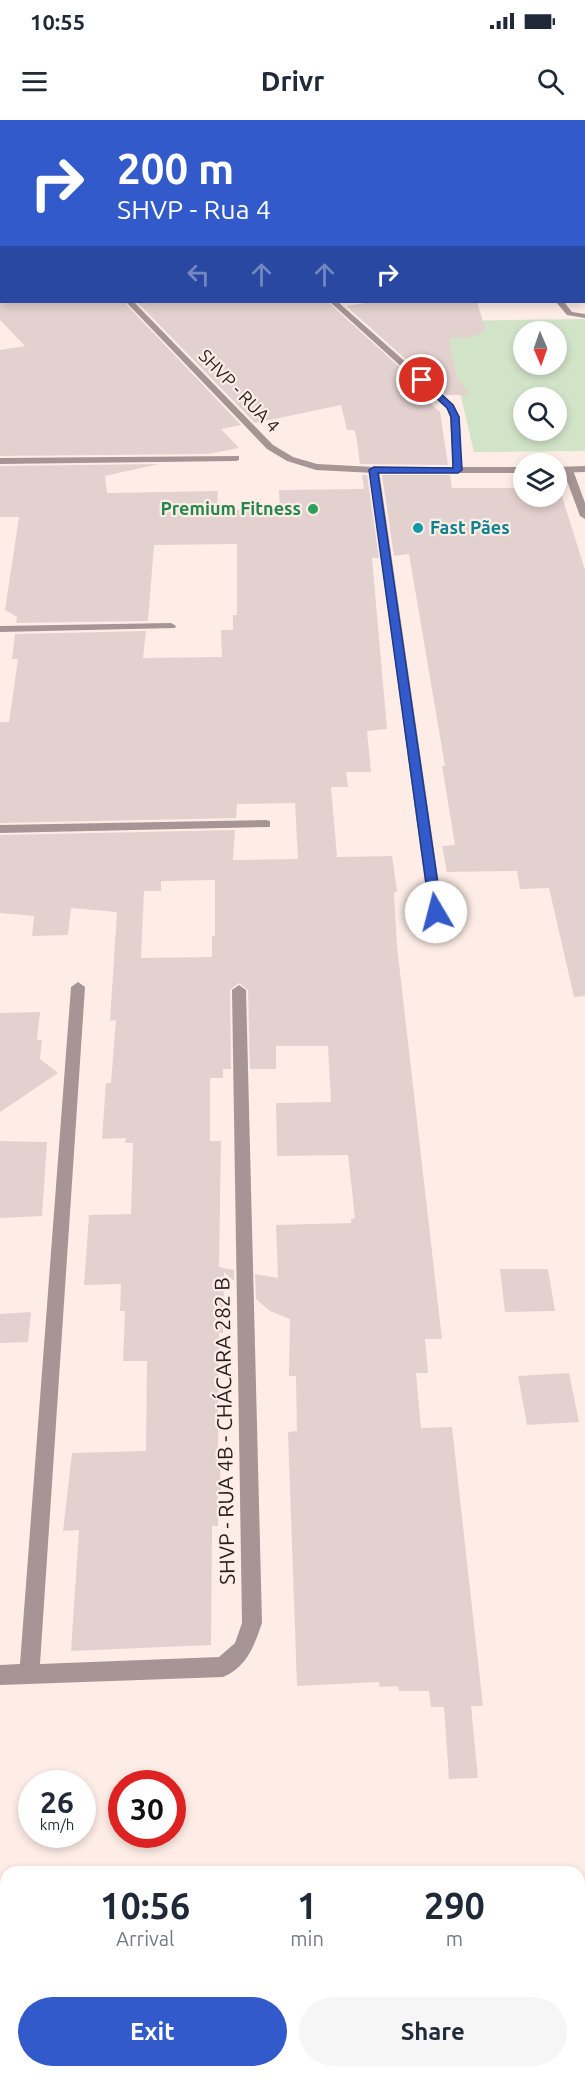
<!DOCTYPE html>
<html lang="en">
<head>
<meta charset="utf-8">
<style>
	body { margin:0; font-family:Ubuntu,sans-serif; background:#f6f6f7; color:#1f2937; height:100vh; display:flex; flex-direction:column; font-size:22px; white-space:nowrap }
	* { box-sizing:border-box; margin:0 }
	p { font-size:20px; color:#747a83 }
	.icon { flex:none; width:33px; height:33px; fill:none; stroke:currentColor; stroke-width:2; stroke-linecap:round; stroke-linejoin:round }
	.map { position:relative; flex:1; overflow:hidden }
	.drawer { position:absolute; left:0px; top:1746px; width:585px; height:212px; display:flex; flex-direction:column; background:#fff; border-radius:18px 18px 0 0; box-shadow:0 3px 9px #0003 }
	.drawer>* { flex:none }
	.guide { position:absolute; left:0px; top:0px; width:585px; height:183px; box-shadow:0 3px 9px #0003; background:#325aca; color:#fff; overflow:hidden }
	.needle { width:39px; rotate:178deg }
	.tools { position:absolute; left:513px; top:201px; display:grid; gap:12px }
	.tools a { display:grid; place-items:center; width:54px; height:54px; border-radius:50%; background:#fff; box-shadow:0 3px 9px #0003; font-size:30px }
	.speed { position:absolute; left:18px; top:1650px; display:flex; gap:12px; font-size:30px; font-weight:700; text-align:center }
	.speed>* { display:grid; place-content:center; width:78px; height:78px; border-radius:50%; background:#fff; box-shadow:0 3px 9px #0003; line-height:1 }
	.speed small { font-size:15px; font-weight:400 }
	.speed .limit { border:9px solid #d22; background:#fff; color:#111 }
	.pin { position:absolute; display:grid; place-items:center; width:51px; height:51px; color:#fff; margin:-26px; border:3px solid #fff; border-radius:50%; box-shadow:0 2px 6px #0007 }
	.me { position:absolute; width:66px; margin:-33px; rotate:352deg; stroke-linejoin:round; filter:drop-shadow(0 0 4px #0008) }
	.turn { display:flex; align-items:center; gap:21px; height:126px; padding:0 18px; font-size:27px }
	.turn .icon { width:78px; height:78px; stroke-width:2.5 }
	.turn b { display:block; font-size:42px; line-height:51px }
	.lanes { display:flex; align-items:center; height:57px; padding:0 18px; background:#0003; justify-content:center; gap:30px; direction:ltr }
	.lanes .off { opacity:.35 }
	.eta { display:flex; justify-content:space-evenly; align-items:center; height:102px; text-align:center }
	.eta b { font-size:36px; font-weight:600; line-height:42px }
	.primary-button { display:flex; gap:12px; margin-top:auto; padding:12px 18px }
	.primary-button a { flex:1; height:69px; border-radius:36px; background:#325aca; color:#fff; font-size:24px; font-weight:600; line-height:69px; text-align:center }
	.primary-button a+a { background:#f6f6f7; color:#1f2937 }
	.status { display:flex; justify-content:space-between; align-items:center; height:42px; padding:0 30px; background:#fff; direction:ltr }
	.status svg { height:16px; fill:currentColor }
	header { display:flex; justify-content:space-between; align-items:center; height:78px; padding:0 18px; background:#fff; font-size:27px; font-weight:600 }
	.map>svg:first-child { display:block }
	.green { fill:#d1e4c8; fill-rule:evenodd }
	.building { fill:#e3d1cf; fill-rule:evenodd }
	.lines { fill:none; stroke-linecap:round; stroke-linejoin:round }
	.minor { fill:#a79596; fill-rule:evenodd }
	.tertiary { fill:#a79596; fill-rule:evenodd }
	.route { fill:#325aca; stroke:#203a83; stroke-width:1.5 }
	.leisure-dot { fill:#2e9e5b; stroke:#feede6; stroke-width:2 }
	.culture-dot { fill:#0f9aa8; stroke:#feede6; stroke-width:2 }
	.labels { text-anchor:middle; stroke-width:4.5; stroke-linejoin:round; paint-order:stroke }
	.far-street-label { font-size:18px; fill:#251f1d; stroke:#feede6 }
	.far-leisure-label { font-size:18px; font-weight:bold; fill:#27864d; stroke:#feede6; text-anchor:end }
	.far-culture-label { font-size:18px; font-weight:bold; fill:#0d838f; stroke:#feede6; text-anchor:start }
	.street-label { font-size:21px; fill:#251f1d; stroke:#feede6 }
</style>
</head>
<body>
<div class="status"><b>10:55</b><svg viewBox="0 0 49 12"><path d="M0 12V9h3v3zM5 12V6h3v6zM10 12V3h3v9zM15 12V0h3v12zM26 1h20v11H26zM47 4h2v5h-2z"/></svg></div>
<header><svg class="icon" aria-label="menu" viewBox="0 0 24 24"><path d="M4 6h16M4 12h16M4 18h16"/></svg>Drivr<svg class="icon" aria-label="search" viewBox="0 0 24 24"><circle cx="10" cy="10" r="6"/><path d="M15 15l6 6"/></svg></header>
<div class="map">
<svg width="585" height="1957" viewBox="0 0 585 1957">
	<rect width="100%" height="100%" fill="#feede6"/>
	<path class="green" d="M585 199V331L474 332 443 201ZM524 212H556V244H524ZM524 278H556V310H524Z"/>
	<g class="building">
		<polygon points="0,182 124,182 241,305 221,309 239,328 208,334 0,336 0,230 25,226 0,200"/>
		<polygon points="137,182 328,182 430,275 421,275 440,292 448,345 360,344 356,315 354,310 347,310 341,285 255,303"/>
		<polygon points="372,182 477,182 486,211 480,212 481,215 473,215 474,217 449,218 457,258 471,275 446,275 346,186"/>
		<path d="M159 344 105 356 107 373 218 371 217 390 280 389 279 370 364 369 362 355H367L379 438H372L387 609 367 611 371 652H346L348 667H331L337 737 392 736 397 771 394 773 397 826 442 1219H425L428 1253H416L421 1308 452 1307 483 1586H471L478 1658 449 1659 444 1587H431L429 1571H399L398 1566 380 1567 379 1562 297 1566 288 1312 297 1311 296 1256H289L290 1199 270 1191 256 1179 255 1154 278 1158 276 1105 351 1103V1099L355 1098 348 1035 277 1036 276 983 331 982 328 926H276V949H250L248 870 239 863 230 870 231 949H223V958H210V1021H221L219 1147 234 1150V1161L224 1152 223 1213H219L218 1341H220L221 1375 218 1376V1406H212L211 1525 71 1531 79 1410 63 1411 72 1333 146 1331 147 1241H123L125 1191H120L121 1164 84 1165 89 1095 131 1094 133 1023H125L126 1018 102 1019 106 963H111L116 900 110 901 117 792 71 788 68 815 32 816 34 796 0 793V715L235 710 233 740 298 739 295 683 237 684 236 698 0 703V602H9L18 539H12L15 514 146 511 143 538 222 537 221 510H233V495H237V424L154 425 148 501 16 503 17 497 5 490 19 397H0V346ZM215 760V816H212V837L141 838 144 771H161V761Z"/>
		<polygon points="382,355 450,355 452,368 524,368 524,376 556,376 559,367 585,450 585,876 574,877 549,768 520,769 517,751 447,752 442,726 455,725 442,646 445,646 409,434 394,436"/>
		<polygon points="40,892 37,920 42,920 40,939 58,953 0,992 0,893"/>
		<polygon points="0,1021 47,1022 42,1096 0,1098"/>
		<polygon points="500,1149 548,1149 555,1191 505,1192"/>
		<polygon points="31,1192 28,1222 0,1223 0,1194"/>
		<polygon points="569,1253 579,1302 527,1305 518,1256"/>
	</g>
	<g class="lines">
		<g class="minor">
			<polygon points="181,0 193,2 182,2"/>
			<polygon points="456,0 464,0 454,2"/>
			<polygon points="468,0 481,2 469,2"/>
			<polygon points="330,182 338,182 454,285 460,297 461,352 453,350 450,297 447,288"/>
			<polygon points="556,182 564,182 572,192 585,194 585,198 567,195"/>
			<polygon points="239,336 239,340 236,341 0,344 0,338"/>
			<polygon points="374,347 379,350 443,792 436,796 429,792 369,350"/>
			<polygon points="568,347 573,350 585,383 585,399 580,396 563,350"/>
			<polygon points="171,503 176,506 175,508 0,512 0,506"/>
			<polygon points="266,700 270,701 270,707 0,713 0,705"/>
			<path d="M78 862 85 867 40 1544 219 1537 235 1523 242 1503 232 870 239 865 246 870 262 1503C254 1526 247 1547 223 1557L0 1565V1545L20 1544 71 867Z"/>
		</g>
		<g class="tertiary">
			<polygon points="50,0 66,0 47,2"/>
			<rect x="0" y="5" width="2" height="4"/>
			<rect x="0" y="173" width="2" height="4"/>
			<polygon points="126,182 134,182 273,325 293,337 317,344 374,347 524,347 524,353 374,353 316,350 287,341 267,329"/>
			<polygon points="585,346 585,352 556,353 556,347"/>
		</g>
	</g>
	<polygon class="route" points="419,259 425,259 453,285 459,297 462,350 458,353 378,353 442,792 436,796 430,792 369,350 374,347 453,348 451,297 447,288 419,262"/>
	<circle class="leisure-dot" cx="313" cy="389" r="6"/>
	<circle class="culture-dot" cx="418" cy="408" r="6"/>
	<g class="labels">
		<g class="far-street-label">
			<text transform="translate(239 271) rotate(46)" y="6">SHVP - RUA 4</text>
		</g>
		<g class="far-leisure-label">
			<text x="301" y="395">Premium Fitness</text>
		</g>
		<g class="far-culture-label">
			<text x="430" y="414">Fast Pães</text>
		</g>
		<g class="street-label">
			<text transform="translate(225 1311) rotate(-91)" y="7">SHVP - RUA 4B - CHÁCARA 282 B</text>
		</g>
	</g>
</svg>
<div class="tools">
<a><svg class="needle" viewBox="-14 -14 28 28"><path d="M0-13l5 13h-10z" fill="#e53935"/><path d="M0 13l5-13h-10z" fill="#747a83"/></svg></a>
<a><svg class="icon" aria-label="search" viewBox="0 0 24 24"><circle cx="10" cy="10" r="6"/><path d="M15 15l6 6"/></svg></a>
<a><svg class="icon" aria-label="layers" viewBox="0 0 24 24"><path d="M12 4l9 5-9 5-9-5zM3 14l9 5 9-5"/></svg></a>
</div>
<div class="speed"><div>26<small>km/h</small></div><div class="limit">30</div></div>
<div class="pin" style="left:422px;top:260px;background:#d93025"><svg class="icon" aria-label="arrive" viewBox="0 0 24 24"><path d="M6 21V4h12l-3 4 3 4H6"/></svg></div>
<svg class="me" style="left:436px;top:792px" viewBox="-20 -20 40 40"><circle r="19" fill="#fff"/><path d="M0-13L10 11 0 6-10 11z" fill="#325aca"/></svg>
<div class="guide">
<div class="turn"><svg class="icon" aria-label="right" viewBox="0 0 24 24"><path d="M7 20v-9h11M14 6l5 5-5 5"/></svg><div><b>200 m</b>SHVP - Rua 4</div></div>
<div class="lanes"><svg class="icon off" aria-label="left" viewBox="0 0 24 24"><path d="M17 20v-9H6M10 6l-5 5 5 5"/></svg><svg class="icon off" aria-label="ahead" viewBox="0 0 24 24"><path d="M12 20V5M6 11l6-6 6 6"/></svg><svg class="icon off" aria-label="ahead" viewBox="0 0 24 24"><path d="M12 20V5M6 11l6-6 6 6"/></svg><svg class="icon" aria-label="right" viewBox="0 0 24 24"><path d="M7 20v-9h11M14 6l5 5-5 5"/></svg></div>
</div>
<section class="drawer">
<div class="eta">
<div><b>10:56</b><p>Arrival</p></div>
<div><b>1</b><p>min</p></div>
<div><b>290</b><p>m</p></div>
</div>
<div class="primary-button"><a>Exit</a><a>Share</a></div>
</section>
</div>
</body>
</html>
